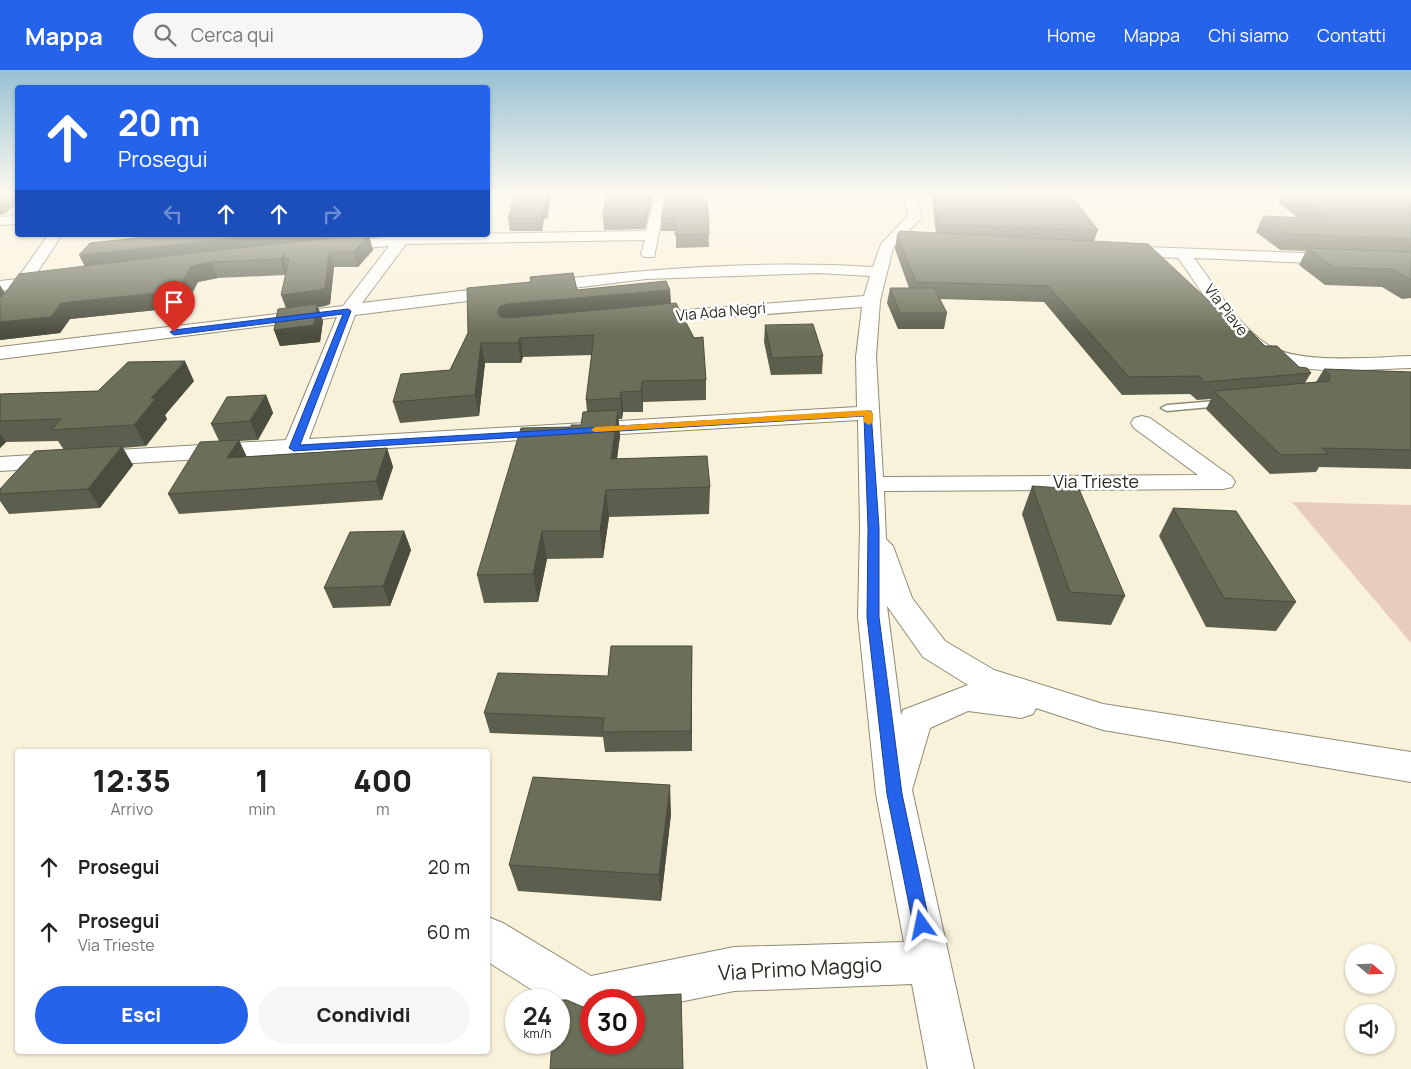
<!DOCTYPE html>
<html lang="it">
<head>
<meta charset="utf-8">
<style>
	body { margin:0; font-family:Manrope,sans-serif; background:#f6f6f6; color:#222; height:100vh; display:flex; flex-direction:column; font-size:19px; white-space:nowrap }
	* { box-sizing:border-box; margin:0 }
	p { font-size:16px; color:#767676 }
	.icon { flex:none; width:28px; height:28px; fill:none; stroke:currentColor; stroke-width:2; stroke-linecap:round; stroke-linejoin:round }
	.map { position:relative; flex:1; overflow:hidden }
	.sheet { position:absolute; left:15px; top:679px; width:475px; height:305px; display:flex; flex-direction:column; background:#fff; border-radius:5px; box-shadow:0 1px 4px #0004 }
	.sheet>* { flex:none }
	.top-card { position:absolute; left:15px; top:15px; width:475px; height:152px; border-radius:5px; box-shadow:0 1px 4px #0004; background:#2563eb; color:#fff; overflow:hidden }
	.needle { width:32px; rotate:109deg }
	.controls { position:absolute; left:1345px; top:874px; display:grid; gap:10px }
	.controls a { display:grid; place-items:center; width:50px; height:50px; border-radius:50%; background:#fff; box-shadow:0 1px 4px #0004; font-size:25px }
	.speed { position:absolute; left:505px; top:919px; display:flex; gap:10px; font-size:25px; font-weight:700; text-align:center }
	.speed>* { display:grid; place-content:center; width:65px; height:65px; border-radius:50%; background:#fff; box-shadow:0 1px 4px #0004; line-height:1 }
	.speed small { font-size:12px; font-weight:400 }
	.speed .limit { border:8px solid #d22; background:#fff; color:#111 }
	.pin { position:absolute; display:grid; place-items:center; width:42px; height:42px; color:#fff; margin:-51px -21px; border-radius:50% 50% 50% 0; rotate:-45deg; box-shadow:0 0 5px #0007 }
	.pin .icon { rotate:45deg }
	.me { position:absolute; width:55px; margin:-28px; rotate:348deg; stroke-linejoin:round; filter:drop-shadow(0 0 4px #0008) }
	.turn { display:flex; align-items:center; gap:18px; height:105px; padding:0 20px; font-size:22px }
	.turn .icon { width:65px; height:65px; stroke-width:2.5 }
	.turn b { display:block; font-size:35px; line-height:42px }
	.lanes { display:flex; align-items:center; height:48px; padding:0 20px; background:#0003; justify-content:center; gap:25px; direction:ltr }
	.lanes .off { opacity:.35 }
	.eta { display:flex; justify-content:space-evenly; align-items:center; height:85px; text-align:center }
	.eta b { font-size:30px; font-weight:800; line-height:35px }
	.cta { display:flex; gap:10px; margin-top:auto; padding:10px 20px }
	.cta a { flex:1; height:58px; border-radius:30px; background:#2563eb; color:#fff; font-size:20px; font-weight:800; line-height:58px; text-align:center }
	.cta a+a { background:#f6f6f6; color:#222 }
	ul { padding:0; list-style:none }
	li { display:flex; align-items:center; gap:15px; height:65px; padding:0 20px }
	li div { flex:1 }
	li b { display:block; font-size:19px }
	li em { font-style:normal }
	header { display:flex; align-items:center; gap:30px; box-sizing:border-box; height:70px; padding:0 25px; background:#2563eb; color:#fff }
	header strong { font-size:24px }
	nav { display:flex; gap:28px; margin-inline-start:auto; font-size:18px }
	.search { width:350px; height:45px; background:#f6f6f6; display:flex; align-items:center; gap:12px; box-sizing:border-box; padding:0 18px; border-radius:28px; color:#767676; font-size:19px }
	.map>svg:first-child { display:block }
	.green { fill:#e8cdbe }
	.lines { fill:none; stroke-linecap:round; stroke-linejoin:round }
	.lane-casing { stroke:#908a75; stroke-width:3 }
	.street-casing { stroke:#908a75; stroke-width:2 }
	.secondary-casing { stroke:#908a75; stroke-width:2 }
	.lane { fill:#fff; fill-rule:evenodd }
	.street { fill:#fff; fill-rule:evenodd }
	.secondary { fill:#fff; fill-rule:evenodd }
	.wall { fill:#5c5f4d }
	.shaded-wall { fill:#4b4d3e }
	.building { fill:#6b6e59; stroke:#4b4d3e; fill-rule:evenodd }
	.route { fill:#2563eb; stroke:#184099 }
	.slow { fill:#f59e0b }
	.labels { text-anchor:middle; stroke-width:5; stroke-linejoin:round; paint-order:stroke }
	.far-street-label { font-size:15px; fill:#2d2b22; stroke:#fff }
	.street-label { font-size:18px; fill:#2d2b22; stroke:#fff }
	.near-street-label { font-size:21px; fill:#2d2b22; stroke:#fff }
</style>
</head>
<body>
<header>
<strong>Mappa</strong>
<div class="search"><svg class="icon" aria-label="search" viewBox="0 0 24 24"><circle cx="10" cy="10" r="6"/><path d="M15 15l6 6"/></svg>Cerca qui</div>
<nav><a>Home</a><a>Mappa</a><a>Chi siamo</a><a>Contatti</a></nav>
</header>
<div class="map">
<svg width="1411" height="999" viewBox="0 0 1411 999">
	<rect width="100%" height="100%" fill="#f9f2db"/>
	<polygon class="green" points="1292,432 1411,435 1411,573"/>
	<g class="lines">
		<defs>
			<polygon id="lane" points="1228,330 1234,333 1232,335 1167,341 1161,338 1167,335"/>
			<g id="street">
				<path d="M655 124H667L654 187H644L641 184 645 170 406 174 362 233C532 213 702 186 873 197L881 174 908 146 904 124H916L922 147 893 178 880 231 876 287 883 407 1198 405 1134 358 1131 353 1134 348 1142 346 1150 348 1232 407 1235 412 1232 417 1223 419 884 421 886 469 893 476 912 528 945 571 994 600 1103 634 1411 682V712L1103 660 1036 638 1033 644 1021 648 968 641 930 658 912 720 974 999H928L912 914 734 921 634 941V930H591V950L587 951 559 937V930H548L488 892V847L503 853 591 906 734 877 904 872 876 724 858 547 860 458 858 350 0 401V387L286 370 337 247 0 289V277L343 236 389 176 334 181 327 177 329 174 397 165 646 161ZM818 203 870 206 864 226 645 243 639 244 636 248 639 252 645 253 862 237 856 287 857 337 309 369 355 245 646 209ZM887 536 923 587 968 615 903 640 901 645Z"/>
				<polygon points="48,165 62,165 34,207 48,205 56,210 54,213 27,218 6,249 0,250 0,232 9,220 0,221 0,211 17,209"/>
				<path d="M1120 176 1411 187V197L1194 188C1216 217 1237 255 1268 275 1299 295 1374 287 1411 286V298C1365 299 1285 309 1248 278 1219 254 1200 217 1178 188L1115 184 1112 181 1115 178Z"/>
			</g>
			<polygon id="secondary" points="18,146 18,154 0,155 0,147"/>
		</defs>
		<use href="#lane" class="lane-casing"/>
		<use href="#street" class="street-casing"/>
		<use href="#secondary" class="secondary-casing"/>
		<use href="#lane" class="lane"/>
		<use href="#street" class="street"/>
		<use href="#secondary" class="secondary"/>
	</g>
	<g class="wall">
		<polygon points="551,124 547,149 544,149 542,161 510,161 508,148"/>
		<polygon points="606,124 653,124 645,159 604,160 603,147"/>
		<polygon points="933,124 1070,124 1098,160 1094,171 1241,261 1299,297 1311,303 1305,313 1316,312 1324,299 1411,302 1411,399 1319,397 1316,402 1270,404 1206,339 1211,329 1197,330 1190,324 1122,325 1044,232 940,229 947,243 944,259 898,259 887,233 890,218 909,218 895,179 897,165 936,163 932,130"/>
		<polygon points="1277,124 1411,124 1411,228 1402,229 1382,217 1325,215 1299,195 1306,181 1280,180 1256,162 1263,146 1298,148 1278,132 1281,127"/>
		<polygon points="708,140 709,177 676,178 676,161 661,161 661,149"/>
		<polygon points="369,166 373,180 358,197 334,197 330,234 325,236 318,237 323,251 320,272 280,276 274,260 286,238 286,204 285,205 218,208 198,212 185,237 70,249 60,263 0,270 0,230 85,196"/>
		<polygon points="577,220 670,220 671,234 706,310 706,330 643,332 643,342 623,342 622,349 618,349 620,366 617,389 710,417 709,444 609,447 603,488 547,489 538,532 484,533 477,505 571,357 581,355 587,342 586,330 592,285 523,287 521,293 485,293 479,346 400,353 393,332 450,300 468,263"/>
		<polygon points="765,255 823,286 822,304 771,305 764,272"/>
		<polygon points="194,311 165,345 167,349 146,376 122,378 133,395 100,438 9,444 0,431 0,419 64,380 58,371 6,372 0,378 0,324 98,321"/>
		<polygon points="266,325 273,343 258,370 239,371 247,387 387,378 393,397 382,430 179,444 168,424 219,371 211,354"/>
		<polygon points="1032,416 1125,526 1111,555 1057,551 1022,444"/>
		<polygon points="1173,438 1296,532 1276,561 1206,557 1159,466"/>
		<polygon points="404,461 411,480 390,536 333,538 324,518"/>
		<polygon points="692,576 692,681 605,682 603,667 490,663 484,643 608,606"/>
		<polygon points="671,744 661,831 518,821 509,795"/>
	</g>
	<g class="shaded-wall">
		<polygon points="6,124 18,124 18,133 5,144 0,145 0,130"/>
		<polygon points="548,124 551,124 547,149 545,137"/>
		<polygon points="650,124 653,124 645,159 644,147"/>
		<polygon points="543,137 544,149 542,161 540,148"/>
		<polygon points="261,165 381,165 369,166 373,180 358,197 354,182 367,167 86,199 79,185"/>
		<polygon points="329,182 334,197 330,234 325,236 318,237 323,251 320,272 280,276 274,260 287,241 281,225"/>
		<polygon points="286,183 284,189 288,201 285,205 280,189"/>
		<polygon points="211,192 218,208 198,212 185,237 70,249 60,263 0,270 0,252 61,233 191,196"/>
		<polygon points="0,215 5,223 0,229"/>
		<polygon points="670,220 671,239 504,255 497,242 500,236 507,234"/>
		<polygon points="520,268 523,287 521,293 518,273"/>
		<polygon points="481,273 485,293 479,346 475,325"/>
		<polygon points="185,291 194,311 165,345 167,349 146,376 134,355 151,328"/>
		<polygon points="642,311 643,332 643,342 641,321"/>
		<polygon points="621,322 623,342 622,349 620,328"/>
		<polygon points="266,325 273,343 258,370 250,351"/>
		<polygon points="618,340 620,366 613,416 611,389"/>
		<polygon points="0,364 6,372 0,378"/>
		<polygon points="239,370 247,388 227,388"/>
		<polygon points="122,376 133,395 100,438 88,419"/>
		<polygon points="387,378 393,397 382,430 376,411"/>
		<polygon points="606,420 609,447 603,488 600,461"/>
		<polygon points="404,461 411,480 390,536 383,516"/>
		<polygon points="542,461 547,489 538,532 533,504"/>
		<polygon points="692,576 692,681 691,661"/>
		<polygon points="670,715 671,744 661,831 659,805"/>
	</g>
	<g class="building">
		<polygon points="0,124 6,124 0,130"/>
		<polygon points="515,124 548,124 545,137 543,137 540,148 508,148"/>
		<polygon points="606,124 650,124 644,147 603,147"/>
		<polygon points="666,124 705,124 708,140 709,164 675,165 676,148 661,149"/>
		<polygon points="935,124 1070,124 1098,160 939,154"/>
		<polygon points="1294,124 1384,124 1401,135 1411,137 1411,169 1288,164 1263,146 1328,149"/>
		<polygon points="900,161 1148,174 1241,261 1250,261 1265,276 1277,276 1299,297 1307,298 1311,303 1205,312 1199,306 1129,307 1048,216 916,212 897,165"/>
		<polygon points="140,165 261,165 79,185 90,173 138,168"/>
		<polygon points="368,165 354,182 329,182 325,218 319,220 281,225 289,189 284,189 286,183 280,189 211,192 191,196 177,221 61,233 51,247 0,252 0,230 19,204 219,180"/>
		<polygon points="1307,178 1411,182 1411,210 1392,199 1335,198"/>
		<polygon points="573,203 577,220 666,211 670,220 507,234 500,236 497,242 501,247 508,248 676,233 694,268 703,267 706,310 642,311 641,321 621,322 620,328 586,330 594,265 520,268 518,273 481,273 475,325 393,332 401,304 450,300 468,263 467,218 531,212 530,207"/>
		<polygon points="890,218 934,218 947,243 900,243"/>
		<polygon points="317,234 314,255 274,260 278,239"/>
		<polygon points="813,254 823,286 772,288 765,255"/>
		<polygon points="185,291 151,328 156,328 134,355 51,360 61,349 0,351 0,324 98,321 128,292"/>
		<polygon points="1324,299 1411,302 1411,380 1322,378 1328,384 1281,385 1214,321 1329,311 1330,305"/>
		<polygon points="266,325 250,351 211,354 227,327"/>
		<polygon points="618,340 611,389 707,386 710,417 606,420 600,461 542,461 533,504 477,505 521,358 571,357 571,355 581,355 583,342"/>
		<polygon points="239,370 227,388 387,378 376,411 168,424 200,372"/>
		<polygon points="122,376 88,419 0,424 0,419 35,381"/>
		<polygon points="1032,416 1079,419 1125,526 1070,522"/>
		<polygon points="1173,438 1236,441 1296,532 1224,528"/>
		<polygon points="404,461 383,516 324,518 350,462"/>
		<polygon points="611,576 692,576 691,661 602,662 604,648 484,643 498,603 608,606"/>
		<polygon points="533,707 670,715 659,805 509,795"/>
		<path d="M681 924 683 999H550L552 972H559V930H567L583 937 588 935 589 929ZM591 930H634V972H591Z"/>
	</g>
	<linearGradient id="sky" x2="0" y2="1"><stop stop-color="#98c1d3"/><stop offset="0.47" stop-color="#fcf9ef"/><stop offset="1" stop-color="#fcf9ef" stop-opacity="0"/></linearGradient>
	<rect width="1411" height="264" fill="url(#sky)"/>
	<polygon class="route" points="348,239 351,241 300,375 871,341 879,458 879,547 902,724 930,855 928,861 922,864 916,861 913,855 887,724 867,547 868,458 864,346 294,381 289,378 343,244 174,265 170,262 174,260"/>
	<polygon class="slow" points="868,340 873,343 873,352 869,355 864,352 864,346 595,362 591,360 595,357"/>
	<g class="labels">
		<g class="far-street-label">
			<text transform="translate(1226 240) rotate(52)" y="5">Via Piave</text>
			<text transform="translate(721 242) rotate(-5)" y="5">Via Ada Negri</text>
		</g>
		<g class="street-label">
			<text x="1096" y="418">Via Trieste</text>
		</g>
		<g class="near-street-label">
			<text transform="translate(800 899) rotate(-3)" y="7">Via Primo Maggio</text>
		</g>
	</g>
</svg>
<div class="controls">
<a><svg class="needle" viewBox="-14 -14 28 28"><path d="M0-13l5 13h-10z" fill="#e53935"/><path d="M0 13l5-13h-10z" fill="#767676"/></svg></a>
<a><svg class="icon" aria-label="sound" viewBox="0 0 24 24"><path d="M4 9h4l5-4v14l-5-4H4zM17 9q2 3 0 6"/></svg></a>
</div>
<div class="speed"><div>24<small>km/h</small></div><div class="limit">30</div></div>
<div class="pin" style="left:174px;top:262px;background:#d93025"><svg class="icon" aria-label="arrive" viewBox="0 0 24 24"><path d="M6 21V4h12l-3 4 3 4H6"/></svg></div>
<svg class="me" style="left:922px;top:855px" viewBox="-20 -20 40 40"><path d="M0-17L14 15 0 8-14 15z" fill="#2563eb" stroke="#fff" stroke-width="4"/></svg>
<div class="top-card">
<div class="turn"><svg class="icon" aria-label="ahead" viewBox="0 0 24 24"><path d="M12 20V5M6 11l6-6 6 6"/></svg><div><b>20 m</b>Prosegui</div></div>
<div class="lanes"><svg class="icon off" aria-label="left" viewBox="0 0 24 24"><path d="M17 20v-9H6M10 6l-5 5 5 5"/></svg><svg class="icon" aria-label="ahead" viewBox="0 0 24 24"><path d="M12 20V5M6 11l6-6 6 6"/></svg><svg class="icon" aria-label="ahead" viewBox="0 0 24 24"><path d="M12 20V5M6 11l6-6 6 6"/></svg><svg class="icon off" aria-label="right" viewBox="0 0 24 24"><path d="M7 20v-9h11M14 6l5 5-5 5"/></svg></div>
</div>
<section class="sheet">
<div class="eta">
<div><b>12:35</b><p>Arrivo</p></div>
<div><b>1</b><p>min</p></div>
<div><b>400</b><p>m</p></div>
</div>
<ul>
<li><svg class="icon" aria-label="ahead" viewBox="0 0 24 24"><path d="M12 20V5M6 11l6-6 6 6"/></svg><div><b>Prosegui</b></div><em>20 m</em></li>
<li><svg class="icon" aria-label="ahead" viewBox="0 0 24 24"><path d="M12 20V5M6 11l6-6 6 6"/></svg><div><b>Prosegui</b><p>Via Trieste</p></div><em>60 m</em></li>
</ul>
<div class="cta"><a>Esci</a><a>Condividi</a></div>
</section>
</div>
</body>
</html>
